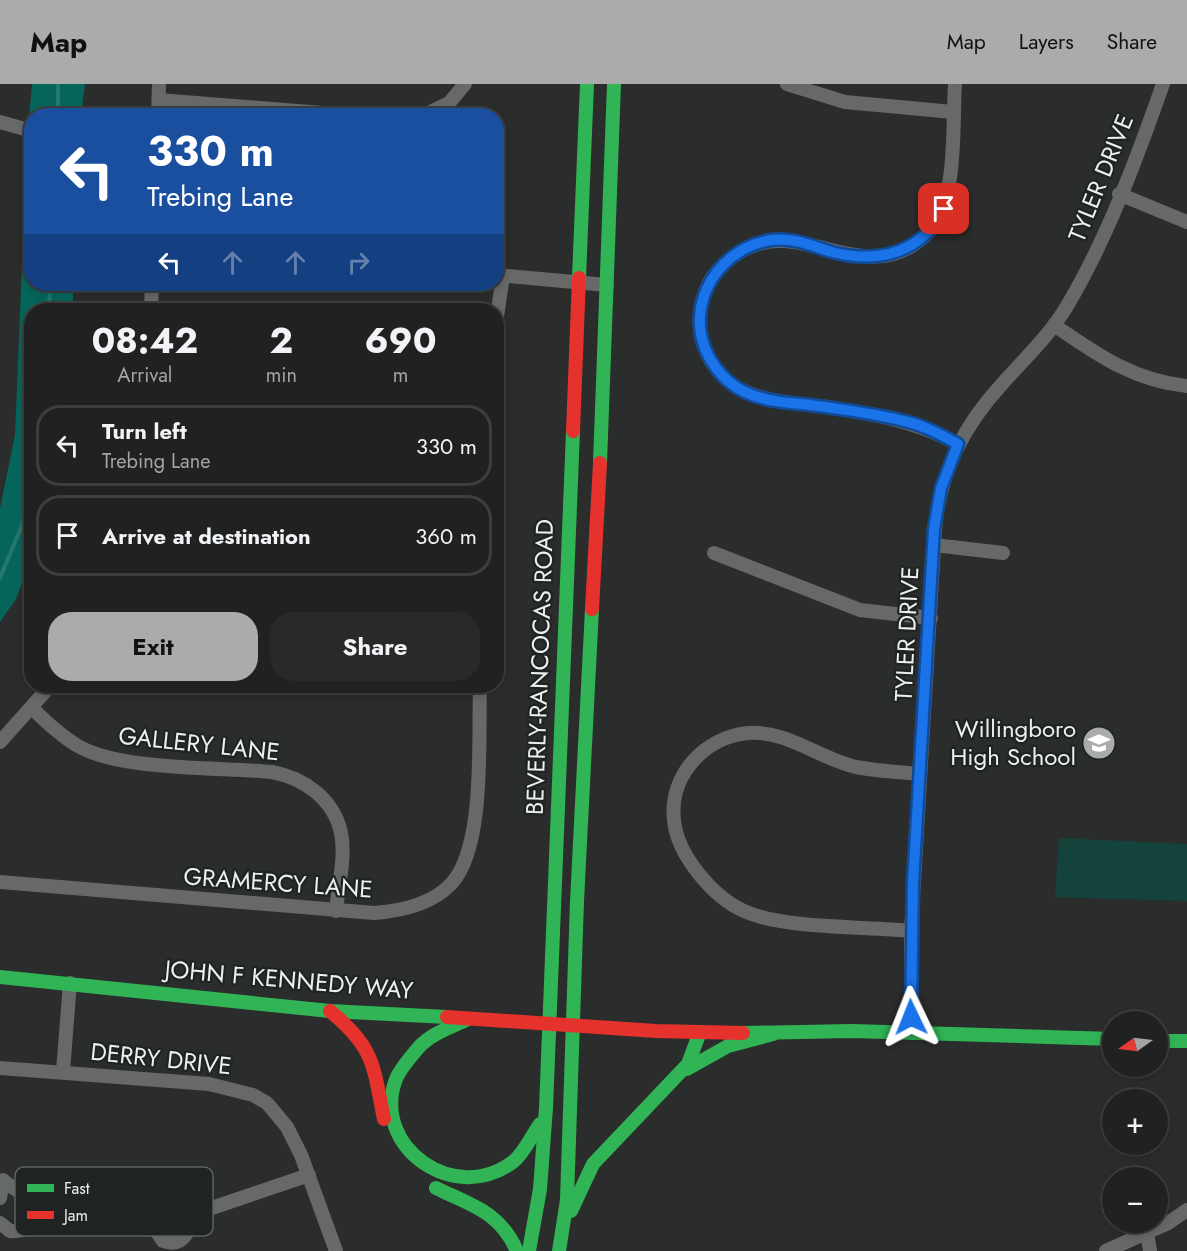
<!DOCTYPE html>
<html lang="en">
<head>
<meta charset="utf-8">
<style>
	body { margin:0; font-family:Jost,sans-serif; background:#282a2a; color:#f1f3f6; height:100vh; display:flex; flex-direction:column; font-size:22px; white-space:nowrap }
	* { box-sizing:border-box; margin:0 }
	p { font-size:20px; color:#a2a4a5 }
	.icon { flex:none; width:33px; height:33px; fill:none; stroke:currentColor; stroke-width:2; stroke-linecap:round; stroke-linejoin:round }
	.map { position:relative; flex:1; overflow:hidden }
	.drawer { position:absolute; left:24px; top:219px; width:480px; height:390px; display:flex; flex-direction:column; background:#202221; border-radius:24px; box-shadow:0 3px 9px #0003,0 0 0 2px #3d3f3f }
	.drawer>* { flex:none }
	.guide { position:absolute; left:24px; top:24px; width:480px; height:183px; border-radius:24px; box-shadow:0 3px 9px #0003,0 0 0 2px #3d3f3f; background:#1a4fa0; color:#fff; overflow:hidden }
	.needle { width:39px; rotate:256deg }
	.fabs { position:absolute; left:1102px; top:927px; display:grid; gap:12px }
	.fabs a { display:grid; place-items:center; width:66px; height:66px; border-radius:50%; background:#202221; box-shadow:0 3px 9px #0003,0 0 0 2px #3d3f3f; font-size:30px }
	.pin { position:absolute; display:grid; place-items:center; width:51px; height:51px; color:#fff; margin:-26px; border-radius:12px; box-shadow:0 3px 9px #0006 }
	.me { position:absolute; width:66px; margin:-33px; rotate:358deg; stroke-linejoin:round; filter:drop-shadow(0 0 4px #0008) }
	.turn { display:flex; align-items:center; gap:21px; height:126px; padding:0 24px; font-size:27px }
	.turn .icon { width:78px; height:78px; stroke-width:2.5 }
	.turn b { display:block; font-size:42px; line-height:51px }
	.lanes { display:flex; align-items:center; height:57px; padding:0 24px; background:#0003; justify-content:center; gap:30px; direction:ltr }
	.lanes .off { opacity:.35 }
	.eta { display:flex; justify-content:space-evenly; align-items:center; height:102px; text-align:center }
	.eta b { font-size:36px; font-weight:700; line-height:42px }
	.button { display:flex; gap:12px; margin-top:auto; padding:12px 24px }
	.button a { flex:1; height:69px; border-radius:24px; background:#a9acab; color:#111; font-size:24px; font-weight:700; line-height:69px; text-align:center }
	.button a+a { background:#282a2a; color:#f1f3f6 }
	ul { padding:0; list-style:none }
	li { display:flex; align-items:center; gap:18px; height:81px; margin:0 12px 9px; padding:0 12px; border:3px solid #3d3f3f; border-radius:24px }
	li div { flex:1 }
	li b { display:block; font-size:22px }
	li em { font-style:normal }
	header { display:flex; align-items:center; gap:36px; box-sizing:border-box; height:84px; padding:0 30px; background:#a9acab; color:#111 }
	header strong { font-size:28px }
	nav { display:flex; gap:33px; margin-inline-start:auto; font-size:21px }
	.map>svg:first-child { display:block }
	.green { fill:#14433c }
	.forest { fill:#06655a }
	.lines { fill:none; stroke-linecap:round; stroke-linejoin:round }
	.stream { stroke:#24786c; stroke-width:4 }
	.street { stroke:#676969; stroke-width:14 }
	.fast { stroke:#30b455; stroke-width:14 }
	.jam { stroke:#e5322d; stroke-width:14 }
	.route-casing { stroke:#114b97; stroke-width:15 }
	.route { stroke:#1a73e8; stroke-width:10 }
	.labels { text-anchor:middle; stroke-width:4.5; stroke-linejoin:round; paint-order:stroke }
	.street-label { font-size:24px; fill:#edf0ef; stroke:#1f2423 }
	.poi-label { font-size:24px; fill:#edf0ef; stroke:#1f2423; text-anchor:end }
	.key { fill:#1f2423; stroke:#5d6160; stroke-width:1.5 }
	.key-label { font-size:16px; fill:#edf0ef }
</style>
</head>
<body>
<header>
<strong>Map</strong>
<nav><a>Map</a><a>Layers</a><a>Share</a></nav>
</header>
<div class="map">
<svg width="1187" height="1167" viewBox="0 0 1187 1167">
	<rect width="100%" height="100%" fill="#2a2d2c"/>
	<polygon class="green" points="1059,754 1187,760 1187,817 1055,813"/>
	<polygon class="forest" points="32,0 85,0 81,31 32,32 32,200 73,200 73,226 32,226 31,475 16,515 0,538 0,424 15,351 27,57"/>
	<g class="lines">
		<g class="stream">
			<polyline points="58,32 58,0"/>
			<polyline points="49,226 50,200"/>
			<polyline points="0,494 22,441 32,406"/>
		</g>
		<g class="street">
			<polyline points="787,0 845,18 953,28"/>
			<path d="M955 0C952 44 959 120 925 152 865 207 801 130 740 168 727 176 716 185 709 199 700 217 697 237 702 257 708 277 721 295 740 305 764 318 793 319 820 322 868 329 915 336 958 360"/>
			<polyline points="159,16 360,32"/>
			<polyline points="158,32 159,0"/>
			<polyline points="422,32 449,19 465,0"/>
			<polyline points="0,38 32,47"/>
			<polyline points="1119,110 1187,138"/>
			<polyline points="496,191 607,201"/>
			<polyline points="151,226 152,200"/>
			<polyline points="496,239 503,192"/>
			<path d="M1054 241C1096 270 1134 297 1187 302"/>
			<polyline points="934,461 1003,469"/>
			<polyline points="714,469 860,526 931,534"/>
			<path d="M32 624C46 638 61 652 78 662 121 687 220 683 272 688 304 694 334 715 341 749 346 773 338 803 336 827"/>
			<polyline points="0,658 50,602"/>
			<path d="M0 798 374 829C401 827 432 820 451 800 486 763 478 652 480 602"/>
			<path d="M911 847C866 842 782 845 744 827 713 813 677 771 674 736 669 691 705 653 748 649 787 646 820 675 856 683 877 687 899 688 920 690"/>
			<path d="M912 949 911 847 935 445C940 387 964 341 1003 299 1025 274 1050 251 1067 222 1107 155 1137 74 1163 0"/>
			<polyline points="0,984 209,1000 253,1011 267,1019 287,1043 301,1071 336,1167"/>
			<polyline points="63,987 70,899"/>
			<path d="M0 1114 3 1096C15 1108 45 1117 32 1139 27 1146 19 1148 10 1147L0 1139"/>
			<path d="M171 1121 200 1128C189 1142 186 1165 163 1157L153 1142 155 1130Z"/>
			<polyline points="200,1128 309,1091"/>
			<polyline points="1147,1149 1150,1167"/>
			<polyline points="1106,1167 1168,1139 1187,1126"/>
		</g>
		<g class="fast">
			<polyline points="579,194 587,0"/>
			<polyline points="600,379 614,0"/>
			<polyline points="0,893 330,927 447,933"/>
			<path d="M468 935C452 943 432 949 420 962 413 970 400 985 396 995 370 1063 456 1123 514 1077 524 1069 532 1051 540 1040"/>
			<polyline points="743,949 852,947 1113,955"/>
			<polyline points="1158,957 1187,957"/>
			<polyline points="687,985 728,962 773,950"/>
			<path d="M436 1104C472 1122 499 1127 517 1167"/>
			<polyline points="571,1127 593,1080 688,980 700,948"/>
			<polyline points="529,1167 540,1105 546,1024 573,347"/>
			<polyline points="559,1167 567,1116 577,817 592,525"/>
		</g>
		<g class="jam">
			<polyline points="573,347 579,194"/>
			<polyline points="592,525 600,379"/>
			<path d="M330 927C375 964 373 981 384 1035"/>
			<polyline points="447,933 656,947 743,949"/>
		</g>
	</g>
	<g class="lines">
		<defs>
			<path id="route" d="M911 933 913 799 934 445 941 404 958 360C941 351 923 341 904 337 873 329 841 325 810 321 791 319 770 318 752 311 738 306 725 296 716 284 678 234 711 166 771 156 792 153 812 162 832 168 878 180 922 169 944 125"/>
		</defs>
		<use href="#route" class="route-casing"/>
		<use href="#route" class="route"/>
	</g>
	<defs>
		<symbol id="school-disc" viewBox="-11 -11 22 22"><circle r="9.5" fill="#a9acab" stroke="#1f2423"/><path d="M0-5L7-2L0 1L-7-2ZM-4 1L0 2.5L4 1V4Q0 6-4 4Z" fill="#fff"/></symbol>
	</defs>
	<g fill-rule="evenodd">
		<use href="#school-disc" x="1080" y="640" width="38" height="38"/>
	</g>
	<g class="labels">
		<g class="street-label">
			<text transform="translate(1101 94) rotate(-68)" y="8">TYLER DRIVE</text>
			<text transform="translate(907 550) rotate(-87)" y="8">TYLER DRIVE</text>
			<text transform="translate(540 583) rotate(-88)" y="8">BEVERLY-RANCOCAS ROAD</text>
			<text transform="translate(199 660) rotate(6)" y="8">GALLERY LANE</text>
			<text transform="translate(278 799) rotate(4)" y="8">GRAMERCY LANE</text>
			<text transform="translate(289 896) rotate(5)" y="8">JOHN F KENNEDY WAY</text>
			<text transform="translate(161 975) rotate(6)" y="8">DERRY DRIVE</text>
		</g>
		<g class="poi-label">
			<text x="1076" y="653">Willingboro<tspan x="1076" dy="28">High School</tspan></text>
		</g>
	</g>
	<rect x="15" y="1083" width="198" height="69" rx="9" class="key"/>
	<rect x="27" y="1100" width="27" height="8" fill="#30b455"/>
	<rect x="27" y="1127" width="27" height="8" fill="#e5322d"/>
	<g class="key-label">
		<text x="64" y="1110">Fast</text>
		<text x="64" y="1137">Jam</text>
	</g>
</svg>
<div class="fabs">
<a><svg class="needle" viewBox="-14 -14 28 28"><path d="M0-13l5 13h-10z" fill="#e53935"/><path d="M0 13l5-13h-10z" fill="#a2a4a5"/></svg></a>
<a>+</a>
<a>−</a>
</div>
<div class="pin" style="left:944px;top:125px;background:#d93025"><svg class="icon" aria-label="arrive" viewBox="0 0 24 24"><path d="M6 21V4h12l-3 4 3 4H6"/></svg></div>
<svg class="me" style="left:911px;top:933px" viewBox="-20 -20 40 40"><path d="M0-17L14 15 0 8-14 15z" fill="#1a73e8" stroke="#fff" stroke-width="4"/></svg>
<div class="guide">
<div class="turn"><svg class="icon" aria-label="left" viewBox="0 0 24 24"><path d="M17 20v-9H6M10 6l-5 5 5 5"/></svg><div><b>330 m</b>Trebing Lane</div></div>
<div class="lanes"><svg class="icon" aria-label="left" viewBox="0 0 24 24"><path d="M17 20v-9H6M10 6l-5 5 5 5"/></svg><svg class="icon off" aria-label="ahead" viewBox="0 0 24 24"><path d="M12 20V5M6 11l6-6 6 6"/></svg><svg class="icon off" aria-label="ahead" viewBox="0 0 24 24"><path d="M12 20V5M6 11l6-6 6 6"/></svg><svg class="icon off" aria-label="right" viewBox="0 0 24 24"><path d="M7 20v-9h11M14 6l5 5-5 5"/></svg></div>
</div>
<section class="drawer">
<div class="eta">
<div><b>08:42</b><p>Arrival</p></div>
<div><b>2</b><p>min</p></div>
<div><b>690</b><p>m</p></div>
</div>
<ul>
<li><svg class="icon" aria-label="left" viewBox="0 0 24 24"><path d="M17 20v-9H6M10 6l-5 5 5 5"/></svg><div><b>Turn left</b><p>Trebing Lane</p></div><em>330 m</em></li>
<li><svg class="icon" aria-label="arrive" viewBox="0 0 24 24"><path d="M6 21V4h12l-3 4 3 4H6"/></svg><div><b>Arrive at destination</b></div><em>360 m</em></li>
</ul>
<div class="button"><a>Exit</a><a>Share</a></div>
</section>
</div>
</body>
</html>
